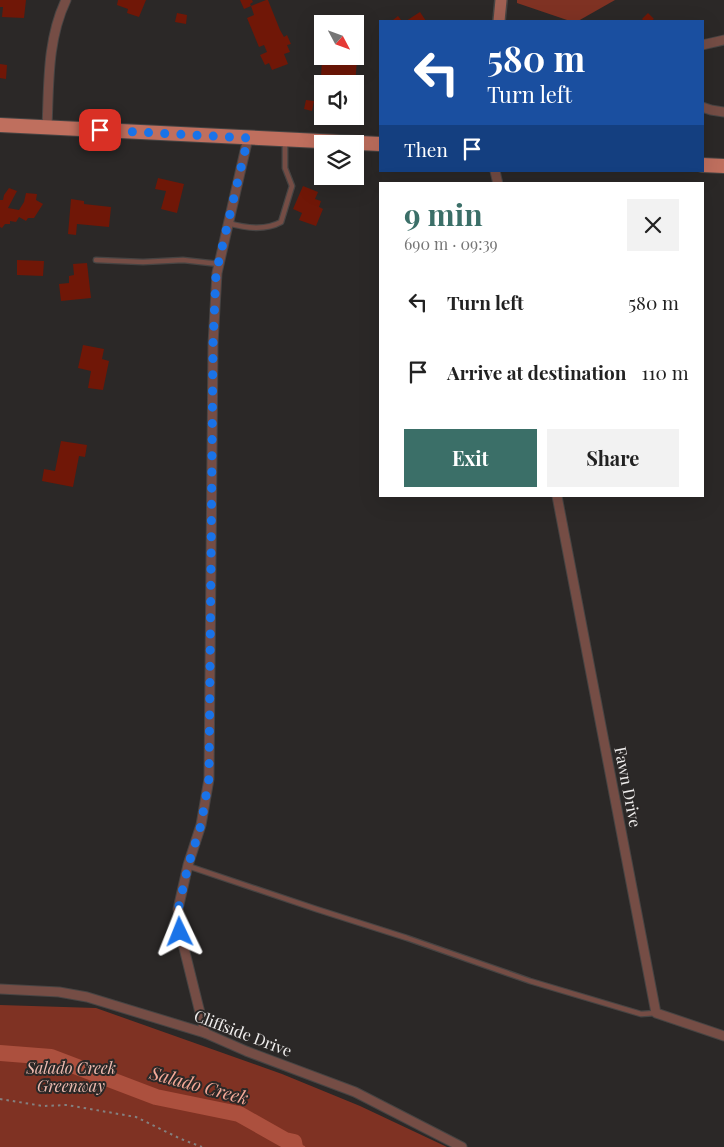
<!DOCTYPE html>
<html lang="en">
<head>
<meta charset="utf-8">
<style>
	body { margin:0; font-family:"Playfair Display",serif; background:#f2f2f2; color:#222; height:100vh; display:flex; flex-direction:column; font-size:19px; white-space:nowrap }
	* { box-sizing:border-box; margin:0 }
	p { font-size:16px; color:#767676 }
	.icon { flex:none; width:28px; height:28px; fill:none; stroke:currentColor; stroke-width:2; stroke-linecap:round; stroke-linejoin:round }
	.map { position:relative; flex:1; overflow:hidden }
	.drawer { position:absolute; left:379px; top:182px; width:325px; height:315px; display:flex; flex-direction:column; background:#fff; border-radius:0px; box-shadow:0 5px 20px #0002 }
	.drawer>* { flex:none }
	.guide { position:absolute; left:379px; top:20px; width:325px; height:152px; border-radius:0px; box-shadow:0 5px 20px #0002; background:#1a4fa0; color:#fff; overflow:hidden }
	.needle { width:32px; rotate:131deg }
	.controls { position:absolute; left:314px; top:15px; display:grid; gap:10px }
	.controls a { display:grid; place-items:center; width:50px; height:50px; border-radius:0px; background:#fff; box-shadow:0 5px 20px #0002; font-size:25px }
	.pin { position:absolute; display:grid; place-items:center; width:42px; height:42px; color:#fff; margin:-21px; border-radius:10px; box-shadow:0 2px 8px #0006 }
	.me { position:absolute; width:55px; margin:-28px; rotate:358deg; stroke-linejoin:round; filter:drop-shadow(0 0 4px #0008) }
	.turn { display:flex; align-items:center; gap:18px; height:105px; padding:0 25px; font-size:22px }
	.turn .icon { width:65px; height:65px; stroke-width:2.5 }
	.turn b { display:block; font-size:35px; line-height:42px }
	.then { display:flex; align-items:center; height:48px; padding:0 25px; background:#0003; gap:10px; font-size:19px }
	.round { display:grid; place-items:center; flex:none; width:52px; height:52px; border-radius:0px; background:#f2f2f2 }
	.head { display:flex; align-items:center; justify-content:space-between; height:85px; padding:0 25px }
	h1 { font-size:30px; font-weight:700; line-height:38px; color:#3b6f68 }
	.button { display:flex; gap:10px; margin-top:auto; padding:10px 25px }
	.button a { flex:1; height:58px; border-radius:0px; background:#3b6f68; color:#fff; font-size:20px; font-weight:700; line-height:58px; text-align:center }
	.button a+a { background:#f2f2f2; color:#222 }
	ul { padding:0; list-style:none }
	li { display:flex; align-items:center; gap:15px; height:70px; padding:0 25px }
	li div { flex:1 }
	li b { display:block; font-size:19px }
	li em { font-style:normal }
	.map>svg:first-child { display:block }
	.green { fill:#7f3223 }
	.lines { fill:none; stroke-linecap:round; stroke-linejoin:round }
	.stream { stroke:#ac503e; stroke-width:2.5 }
	.river { stroke:#ac503e; stroke-width:16 }
	.building { fill:#701707 }
	.service-casing { stroke:#474443; stroke-width:7 }
	.minor-casing { stroke:#474443; stroke-width:11 }
	.secondary-casing { stroke:#474443; stroke-width:14 }
	.primary-casing { stroke:#474443; stroke-width:16 }
	.path { stroke:#848180; stroke-width:2; stroke-dasharray:2.5 4; stroke-linecap:butt }
	.service { stroke:#754d45; stroke-width:4.5 }
	.minor { stroke:#754d45; stroke-width:9 }
	.secondary { stroke:#9f6053; stroke-width:11 }
	.primary { stroke:#bf6f5e; stroke-width:14 }
	.route { stroke:#1a73e8; stroke-width:9; stroke-dasharray:0 16.2 }
	.labels { text-anchor:middle; stroke-width:4; stroke-linejoin:round; paint-order:stroke }
	.street-label { font-size:16px; fill:#f0eeed; stroke:#2b2827 }
	.park-label { font-size:16px; font-style:italic; fill:#eebbb0; stroke:#2b2827 }
	.water-label { font-size:18px; font-style:italic; fill:#f4a998; stroke:#2b2827 }
</style>
</head>
<body>
<div class="map">
<svg width="724" height="1147" viewBox="0 0 724 1147">
	<rect width="100%" height="100%" fill="#2b2827"/>
	<g class="green">
		<polygon points="517,0 615,0 578,21 570,21 517,3"/>
		<polygon points="0,1005 96,1008 282,1074 360,1106 447,1147 0,1147"/>
	</g>
	<g class="lines">
		<polyline class="stream" points="294,1142 304,1147"/>
		<polyline class="river" points="0,1053 51,1057 156,1097 239,1114 285,1140 294,1142 295,1147"/>
	</g>
	<g class="building">
		<polygon points="0,0 26,0 24,18 2,17 3,7 0,7"/>
		<polygon points="118,0 146,0 139,17 127,13 128,9 117,5"/>
		<polygon points="240,0 252,0 253,2 250,4 251,6 244,9"/>
		<polygon points="266,0 268,0 280,30 284,37 287,35 291,44 287,45 290,52 284,54 288,64 272,70 269,63 265,65 260,55 267,52 264,45 259,47 247,18 254,15 251,6"/>
		<polygon points="420,12 426,21 406,21"/>
		<polygon points="177,13 187,15 186,24 175,22"/>
		<polygon points="648,13 654,19 651,21 644,21 642,19"/>
		<polygon points="398,16 402,21 394,21 393,20"/>
		<polygon points="336,58 357,60 355,84 322,84 322,92 320,92 322,61 335,62"/>
		<polygon points="0,64 7,65 6,79 0,78"/>
		<polygon points="306,100 314,101 312,111 304,109"/>
		<polygon points="158,178 184,184 177,213 161,209 166,191 155,189"/>
		<polygon points="303,186 318,192 315,199 321,201 319,207 323,209 316,226 299,220 302,213 293,209"/>
		<polygon points="9,188 17,191 8,208 19,210 24,202 26,193 37,194 36,200 43,204 34,218 28,218 26,221 19,217 16,222 10,221 10,224 5,224 2,228 0,227 0,200 3,200 4,195"/>
		<polygon points="71,199 84,201 84,204 111,207 109,227 77,224 76,235 68,234"/>
		<polygon points="17,260 44,261 43,276 17,275"/>
		<polygon points="87,263 91,298 61,301 59,284 69,283 69,276 74,275 73,264"/>
		<polygon points="83,345 104,349 102,359 109,361 103,390 88,388 91,371 78,368"/>
		<polygon points="61,441 87,445 85,457 79,456 73,487 42,481 44,469 55,471"/>
	</g>
	<g class="lines">
		<defs>
			<g id="service">
				<path d="M228 223C245 228 265 231 281 222L292 186 285 168V141"/>
				<polyline points="96,260 143,262 183,260 219,264"/>
				<polyline points="188,866 316,909 407,938 530,981 641,1014 656,1013"/>
			</g>
			<g id="minor">
				<polyline points="702,45 724,40"/>
				<polyline points="702,107 711,110 724,112"/>
				<path d="M47 127C49 84 47 40 66 0"/>
				<polyline points="495,171 498,184"/>
				<polyline points="557,496 656,1013 724,1036"/>
				<polyline points="0,989 59,992 87,997 205,1033 246,1051 355,1092 462,1147"/>
				<polyline points="205,1033 180,932 178,909 188,865 201,825 209,779 213,344 217,273 248,138"/>
			</g>
			<polyline id="secondary" points="499,21 501,0"/>
			<g id="primary">
				<polyline points="0,125 380,144"/>
				<polyline points="702,165 724,166"/>
			</g>
		</defs>
		<use href="#service" class="service-casing"/>
		<use href="#minor" class="minor-casing"/>
		<use href="#secondary" class="secondary-casing"/>
		<use href="#primary" class="primary-casing"/>
		<polyline class="path" points="0,1099 43,1106 67,1105 136,1117 181,1139 202,1147"/>
		<use href="#service" class="service"/>
		<use href="#minor" class="minor"/>
		<use href="#secondary" class="secondary"/>
		<use href="#primary" class="primary"/>
	</g>
	<g class="lines">
		<polyline class="route" points="100,130 248,138 216,273 213,344 209,778 201,825 188,866 178,910 180,932"/>
	</g>
	<g class="labels">
		<g class="street-label">
			<text transform="translate(628 787) rotate(79)" y="6">Fawn Drive</text>
			<text transform="translate(243 1033) rotate(21)" y="6">Cliffside Drive</text>
		</g>
		<g class="park-label">
			<text x="71" y="1074">Salado Creek<tspan x="71" dy="18">Greenway</tspan></text>
		</g>
		<g class="water-label">
			<text transform="translate(199 1086) rotate(15)" y="6">Salado Creek</text>
		</g>
	</g>
</svg>
<div class="controls">
<a><svg class="needle" viewBox="-14 -14 28 28"><path d="M0-13l5 13h-10z" fill="#e53935"/><path d="M0 13l5-13h-10z" fill="#767676"/></svg></a>
<a><svg class="icon" aria-label="sound" viewBox="0 0 24 24"><path d="M4 9h4l5-4v14l-5-4H4zM17 9q2 3 0 6"/></svg></a>
<a><svg class="icon" aria-label="layers" viewBox="0 0 24 24"><path d="M12 4l9 5-9 5-9-5zM3 14l9 5 9-5"/></svg></a>
</div>
<div class="pin" style="left:100px;top:130px;background:#d93025"><svg class="icon" aria-label="arrive" viewBox="0 0 24 24"><path d="M6 21V4h12l-3 4 3 4H6"/></svg></div>
<svg class="me" style="left:180px;top:932px" viewBox="-20 -20 40 40"><path d="M0-17L14 15 0 8-14 15z" fill="#1a73e8" stroke="#fff" stroke-width="4"/></svg>
<div class="guide">
<div class="turn"><svg class="icon" aria-label="left" viewBox="0 0 24 24"><path d="M17 20v-9H6M10 6l-5 5 5 5"/></svg><div><b>580 m</b>Turn left</div></div>
<div class="then">Then<svg class="icon" aria-label="arrive" viewBox="0 0 24 24"><path d="M6 21V4h12l-3 4 3 4H6"/></svg></div>
</div>
<section class="drawer">
<div class="head"><div><h1>9 min</h1><p>690 m · 09:39</p></div><a class="round"><svg class="icon" aria-label="close" viewBox="0 0 24 24"><path d="M6 6l12 12M18 6L6 18"/></svg></a></div>
<ul>
<li><svg class="icon" aria-label="left" viewBox="0 0 24 24"><path d="M17 20v-9H6M10 6l-5 5 5 5"/></svg><div><b>Turn left</b></div><em>580 m</em></li>
<li><svg class="icon" aria-label="arrive" viewBox="0 0 24 24"><path d="M6 21V4h12l-3 4 3 4H6"/></svg><div><b>Arrive at destination</b></div><em>110 m</em></li>
</ul>
<div class="button"><a>Exit</a><a>Share</a></div>
</section>
</div>
</body>
</html>
